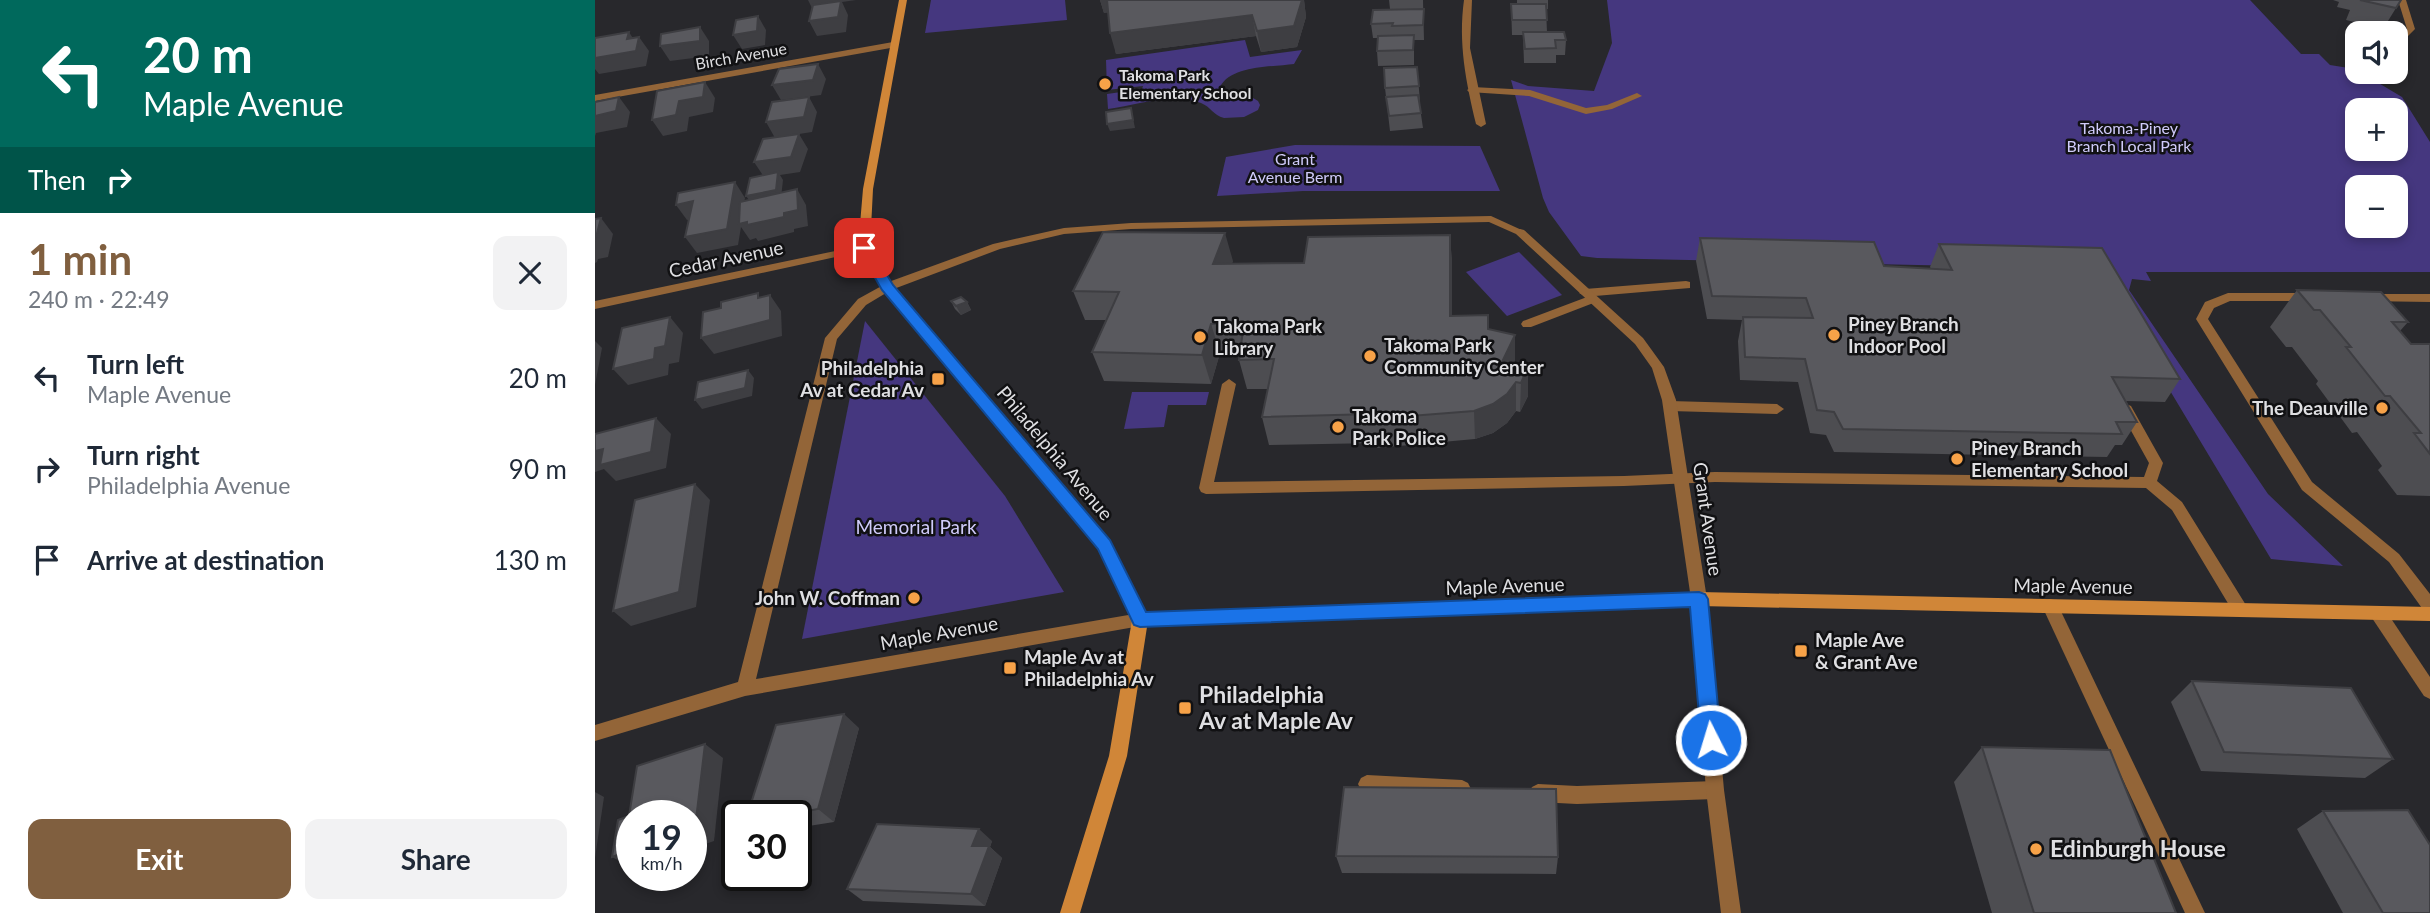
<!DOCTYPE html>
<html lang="en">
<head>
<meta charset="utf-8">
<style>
	body { margin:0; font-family:Lato,sans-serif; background:#f2f2f3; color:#1f2937; height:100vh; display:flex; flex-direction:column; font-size:26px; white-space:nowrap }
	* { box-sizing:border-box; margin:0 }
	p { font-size:23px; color:#747a83 }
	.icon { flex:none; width:38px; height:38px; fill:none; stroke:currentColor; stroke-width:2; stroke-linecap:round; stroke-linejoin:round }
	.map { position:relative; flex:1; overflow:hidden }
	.sheet { display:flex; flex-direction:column; background:#fff; width:595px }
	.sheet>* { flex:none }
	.banner { background:#00695c; color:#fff; overflow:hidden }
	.tools { position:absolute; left:1750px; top:21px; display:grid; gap:14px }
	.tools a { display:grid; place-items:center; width:63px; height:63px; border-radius:14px; background:#fff; box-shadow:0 4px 10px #0003; font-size:35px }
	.speed { position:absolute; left:21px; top:800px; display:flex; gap:14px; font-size:35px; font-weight:700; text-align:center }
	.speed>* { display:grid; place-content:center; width:91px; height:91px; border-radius:50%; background:#fff; box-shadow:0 4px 10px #0003; line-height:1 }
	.speed small { font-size:18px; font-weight:400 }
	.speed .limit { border:4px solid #111; border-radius:10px; background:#fff; color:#111 }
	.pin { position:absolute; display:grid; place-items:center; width:60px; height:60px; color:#fff; margin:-30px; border-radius:14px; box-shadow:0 4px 10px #0006 }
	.me { position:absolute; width:77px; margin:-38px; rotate:355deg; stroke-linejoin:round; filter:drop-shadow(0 0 5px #0008) }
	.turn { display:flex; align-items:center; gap:24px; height:147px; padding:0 28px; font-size:32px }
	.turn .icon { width:91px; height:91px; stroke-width:2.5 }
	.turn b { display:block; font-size:49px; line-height:60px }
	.then { display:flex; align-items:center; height:66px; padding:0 28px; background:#0003; gap:14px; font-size:26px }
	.round { display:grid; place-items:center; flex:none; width:74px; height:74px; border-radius:14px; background:#f2f2f3 }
	.overview { display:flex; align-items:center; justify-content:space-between; height:119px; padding:0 28px }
	h1 { font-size:42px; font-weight:700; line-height:52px; color:#805f3f }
	.action { display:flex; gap:14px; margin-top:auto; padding:14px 28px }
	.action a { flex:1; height:80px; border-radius:14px; background:#805f3f; color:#fff; font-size:28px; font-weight:700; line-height:80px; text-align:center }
	.action a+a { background:#f2f2f3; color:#1f2937 }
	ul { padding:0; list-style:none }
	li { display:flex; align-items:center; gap:21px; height:91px; padding:0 28px }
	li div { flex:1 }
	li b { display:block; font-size:26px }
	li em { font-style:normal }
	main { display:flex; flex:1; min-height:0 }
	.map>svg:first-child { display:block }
	.green { fill:#45377f; fill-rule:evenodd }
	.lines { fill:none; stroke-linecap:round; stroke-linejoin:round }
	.lane { fill:#936538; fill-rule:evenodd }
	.street { fill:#936538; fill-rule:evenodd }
	.secondary { fill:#d08638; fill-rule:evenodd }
	.wall { fill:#4d4d51 }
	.shaded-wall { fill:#3e3e42 }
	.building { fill:#59595e; stroke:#3e3e42; stroke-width:2 }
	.route { fill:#1a73e8; stroke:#114b97; stroke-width:2 }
	.poi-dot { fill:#f7a248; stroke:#111113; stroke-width:2.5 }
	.labels { text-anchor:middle; stroke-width:5; stroke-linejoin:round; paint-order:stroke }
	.far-street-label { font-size:16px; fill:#dfdfe2; stroke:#111113 }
	.far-poi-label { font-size:16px; font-weight:bold; fill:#dfdfe2; stroke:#111113; text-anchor:start }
	.far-park-label { font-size:16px; fill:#d0cbfa; stroke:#111113 }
	.street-label { font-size:19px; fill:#dfdfe2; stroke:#111113 }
	.poi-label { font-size:19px; font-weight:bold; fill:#dfdfe2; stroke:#111113; text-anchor:start }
	.park-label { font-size:19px; fill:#d0cbfa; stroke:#111113 }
	.near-poi-label { font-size:23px; font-weight:bold; fill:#dfdfe2; stroke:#111113; text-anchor:start }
</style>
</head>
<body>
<main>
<section class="sheet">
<div class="banner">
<div class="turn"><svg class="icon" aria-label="left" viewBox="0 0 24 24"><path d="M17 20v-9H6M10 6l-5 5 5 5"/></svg><div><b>20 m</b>Maple Avenue</div></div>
<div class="then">Then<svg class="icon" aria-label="right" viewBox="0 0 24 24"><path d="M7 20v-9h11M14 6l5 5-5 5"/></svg></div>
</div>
<div class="overview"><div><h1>1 min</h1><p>240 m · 22:49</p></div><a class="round"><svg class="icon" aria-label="close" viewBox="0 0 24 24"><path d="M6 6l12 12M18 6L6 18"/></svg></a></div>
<ul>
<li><svg class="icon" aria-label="left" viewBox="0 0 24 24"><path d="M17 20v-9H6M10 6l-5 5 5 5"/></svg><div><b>Turn left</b><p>Maple Avenue</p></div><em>20 m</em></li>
<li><svg class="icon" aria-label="right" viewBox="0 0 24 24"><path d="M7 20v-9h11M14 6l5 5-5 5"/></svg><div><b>Turn right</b><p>Philadelphia Avenue</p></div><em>90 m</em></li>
<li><svg class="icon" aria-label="arrive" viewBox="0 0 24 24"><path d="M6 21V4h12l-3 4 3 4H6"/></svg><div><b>Arrive at destination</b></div><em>130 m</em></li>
</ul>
<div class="action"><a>Exit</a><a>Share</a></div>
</section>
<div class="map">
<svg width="1835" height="913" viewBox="0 0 1835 913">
	<rect width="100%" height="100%" fill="#28282c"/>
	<g class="green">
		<polygon points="336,0 470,0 472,20 330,33"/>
		<path d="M1012 0H1655L1706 54H1724L1735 65 1760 69 1807 97 1835 142V272H1551L1556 281 1537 279 1534 290 1673 494 1748 566 1676 559 1502 269 1002 258 986 256 954 212 948 198 916 80 933 86 999 91 1017 43ZM1762 110H1801V149H1762ZM1762 187H1801V226H1762Z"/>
		<path d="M650 40 655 57 707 50 699 64C678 67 636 65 625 87 636 98 651 92 663 101L665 105 663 110 649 117 629 118C618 115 616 107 606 103 578 93 542 105 513 109L512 94 547 89 548 86 512 90 511 60Z"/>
		<polygon points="700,145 885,146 905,191 708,191 622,196 631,157"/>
		<polygon points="924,252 967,295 912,316 871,272"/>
		<polygon points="270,321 410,496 469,592 207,639"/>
		<polygon points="537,392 614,392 611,405 573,405 569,427 529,429"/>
	</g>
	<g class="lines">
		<g class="lane">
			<polygon points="1803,0 1811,0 1820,29 1809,40 1805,37 1812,29"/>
			<polygon points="877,87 935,90 991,108 1012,105 1042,93 1047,96 1017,109 991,114 934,96 874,92 872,90"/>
			<polygon points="896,216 931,232 929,234 921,234 894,222 536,229 469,234 405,249 296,290 288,290 286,287 288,284 398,244 469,228 536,223"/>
			<polygon points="1091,281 1095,282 1095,288 1000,296 1003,299 1001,302 936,327 928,327 926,324 928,321 992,297 984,293 990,289"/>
			<polygon points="1633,293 1715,293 1721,297 1715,301 1635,301 1619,308 1613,319 1717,482 1804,554 1835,594 1835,613 1829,611 1794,562 1707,490 1601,319 1610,302"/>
			<polygon points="1774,294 1835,294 1835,302 1770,301 1768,298 1770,295"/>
			<polygon points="634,379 641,384 619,482 1029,476 1120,472 1549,477 1554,463 1524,409 1531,404 1536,406 1568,463 1562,481 1587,502 1654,610 1652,615 1646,617 1640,615 1577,510 1551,488 1120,482 1029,486 611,494 606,492 604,488 627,384"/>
			<polygon points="1075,401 1182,404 1189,409 1182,414 1075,411 1068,406"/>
			<polygon points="1455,599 1461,601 1610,913 1590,913 1447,606 1449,601"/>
			<polygon points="772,775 867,780 873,783 876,789 873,795 867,798 772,793 766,790 763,784 766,778"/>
			<polygon points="1120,781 1126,784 1129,790 1126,796 1120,799 982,804 943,802 937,799 934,793 937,787 943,784 982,786"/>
		</g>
		<g class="street">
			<path d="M869 0H877L875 48 891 124 886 127 881 124C871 82 863 43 869 0Z"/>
			<polygon points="298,42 301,43 301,47 0,101 0,95"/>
			<polygon points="925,229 929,230 1048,338 1069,367 1081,400 1112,599 1129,790 1146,913 1126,913 1111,790 1096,599 1067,400 1057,368 1040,344 921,234 921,230"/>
			<polygon points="269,245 275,248 273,250 0,309 0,301"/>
			<polygon points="292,283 296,284 296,290 271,305 242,339 161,679 545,613 551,615 553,620 551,625 150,696 0,741 0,725 143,682 230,338 263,299"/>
			<polygon points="1783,606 1789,608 1835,677 1835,699 1829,696 1777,618 1775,613 1777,608"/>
		</g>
		<polygon class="secondary" points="304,0 312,0 278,189 275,248 297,285 514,541 550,613 1104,592 1835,607 1835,621 1104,606 552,627 532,756 485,913 465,913 514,756 537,620 503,549 288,290 263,248 268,189"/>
	</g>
	<g class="wall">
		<polygon points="505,0 709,0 711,17 702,47 666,52 661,36 521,54 513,12 509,13"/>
		<polygon points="794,0 828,0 829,40 819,40 819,65 783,66 782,51 783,38 778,38 776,24 795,9"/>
		<polygon points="922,0 953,0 953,9 951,9 952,32 971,40 970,55 961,55 961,63 929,63 928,35 917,35 916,4 922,4"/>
		<polygon points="1738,0 1806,0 1788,29 1751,20 1755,10 1742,7 1744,2"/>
		<polygon points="822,67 825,101 824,101 828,128 795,131 790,88"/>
		<polygon points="855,235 857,264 857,316 893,329 920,364 920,365 933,396 925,412 921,411 912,423 898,433 880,439 782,448 781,443 674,445 667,417 673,389 652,389 644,360 645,352 625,353 616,384 509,381 497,352 511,320 490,320 478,291 638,261 637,263 709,263"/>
		<polygon points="1105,238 1289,266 1336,269 1335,267 1344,244 1585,379 1570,402 1531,401 1542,422 1527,445 1520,445 1512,457 1239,452 1231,435 1215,433 1203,382 1145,380 1143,341 1147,320 1112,319 1101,261"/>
		<polygon points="1702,290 1813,322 1805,331 1816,344 1835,344 1835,496 1802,495 1783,470 1787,466 1762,432 1757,433 1721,384 1723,381 1697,347 1691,347 1675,327"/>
		<polygon points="356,301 372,302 376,310 366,315 360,309"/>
		<polygon points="1597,681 1798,759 1770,778 1606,771 1576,702"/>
		<polygon points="264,728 239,822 201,828 201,816 152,816"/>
		<polygon points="1387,747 1581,913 1397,913 1359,782"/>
		<polygon points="1728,811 1835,913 1748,913 1702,829"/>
		<polygon points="397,841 395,847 407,858 390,906 268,901 252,889"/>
		<polygon points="741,856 963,857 961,874 747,873"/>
	</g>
	<g class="shaded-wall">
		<polygon points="213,0 261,0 247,2 253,15 251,32 222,36 214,21 217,8"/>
		<polygon points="505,0 514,0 518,12 509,13"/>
		<polygon points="707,0 709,0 711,17 702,47 666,52 662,31"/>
		<polygon points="657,15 661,36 521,54 515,33"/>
		<polygon points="163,16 171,30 170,45 147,49 138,35"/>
		<polygon points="105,27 114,41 114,56 75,61 65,46"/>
		<polygon points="34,32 42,45 44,37 54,51 51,66 4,74 0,69 0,58 32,39"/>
		<polygon points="223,64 231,79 226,95 186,100 177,85"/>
		<polygon points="110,82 120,98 118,112 94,117 92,131 68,136 57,120"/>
		<polygon points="24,97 35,112 32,127 1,133 0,136 0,116"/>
		<polygon points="214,97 222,112 217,132 204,134 213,149 205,172 185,175 188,180 186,198 157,204 151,196 169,177 159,162 180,138 171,122"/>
		<polygon points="536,108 540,128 515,131 512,124"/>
		<polygon points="140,182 150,198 146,223 189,213 202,189 211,205 213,226 199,229 199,232 163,241 161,238 155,240 146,227 143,245 102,253 90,237"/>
		<polygon points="98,201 109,217 92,220 81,205"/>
		<polygon points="6,218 18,234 13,257 3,259 2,262 0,263 0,241"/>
		<polygon points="630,233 638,261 626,292 618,264"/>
		<polygon points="855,235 857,264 857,345 855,316"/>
		<polygon points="175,295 186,311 187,336 119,354 106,338"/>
		<polygon points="372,302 376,310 366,315 361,306"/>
		<polygon points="75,317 88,333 84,362 74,364 73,375 33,385 18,369 60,348"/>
		<polygon points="616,324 625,353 616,384 607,355"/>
		<polygon points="920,335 920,364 907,391 907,362"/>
		<polygon points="0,341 7,348 0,385"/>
		<polygon points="933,367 933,396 925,412 926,383"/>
		<polygon points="153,370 159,378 157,396 107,409 100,400"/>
		<polygon points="921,382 921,411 912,423 898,433 880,439 879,411"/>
		<polygon points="61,418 76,434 71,468 21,481 9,469 0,472 0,451"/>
		<polygon points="100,484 115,500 101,607 36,626 18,611"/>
		<polygon points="249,714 264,728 239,822 223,809"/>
		<polygon points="110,744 128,758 119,841 96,849 96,829"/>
		<polygon points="0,792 9,797 0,858"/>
		<polygon points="384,829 397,841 395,847 407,858 390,906 376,894 377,846"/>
		<polygon points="37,850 37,868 17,857"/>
	</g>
	<g class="building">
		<polygon points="512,0 707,0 699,26 662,31 657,15 515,33"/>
		<polygon points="1765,0 1806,0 1801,8"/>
		<polygon points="246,1 243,17 214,21 218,5"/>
		<polygon points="916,4 951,4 952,20 917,20"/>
		<polygon points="829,9 828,25 797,26 798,23 776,24 778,10"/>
		<polygon points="163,16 162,31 138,35 141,20"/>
		<polygon points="105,27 105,41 65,46 66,34"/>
		<polygon points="34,32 32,39 44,37 41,51 0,58 0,38"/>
		<polygon points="928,32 969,32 971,40 960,40 961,48 930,49"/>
		<polygon points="819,35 818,50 782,51 783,36"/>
		<polygon points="223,64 218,80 177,85 184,69"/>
		<polygon points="822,67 824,86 790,88 789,68"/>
		<polygon points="110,82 108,97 84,101 81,115 57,120 62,91"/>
		<polygon points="823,95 826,113 794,116 791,97"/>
		<polygon points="24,97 21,111 0,116 0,102"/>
		<polygon points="214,97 209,117 171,122 177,102"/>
		<polygon points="536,108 538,120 512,124 511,112"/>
		<polygon points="204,134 196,157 159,162 168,139"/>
		<polygon points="183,172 181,190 151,196 155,178"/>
		<polygon points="140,182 132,229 90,237 98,201 81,205 83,193"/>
		<polygon points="202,189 203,210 189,213 189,217 152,225 152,222 144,224 145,202"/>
		<polygon points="6,218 0,241 0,219"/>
		<polygon points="508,232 630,233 618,264 709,263 713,237 855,235 855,316 893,315 893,329 920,335 907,362 933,367 926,383 921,382 912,394 898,404 879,411 777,419 777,414 667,417 679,359 644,360 649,323 616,324 607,355 497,352 524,292 478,291"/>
		<polygon points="1105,238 1279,242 1289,266 1357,270 1344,244 1507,248 1585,379 1517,377 1542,422 1521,422 1527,434 1248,429 1239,412 1222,410 1210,359 1150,357 1148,317 1218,318 1211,298 1117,296"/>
		<polygon points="1702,290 1786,292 1813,322 1797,322 1816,344 1835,344 1835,454 1819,433 1826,433 1795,396 1790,396 1751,347 1756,347 1725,310 1719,310"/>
		<polygon points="163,293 163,298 175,295 175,320 106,338 108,312 126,308 126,302"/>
		<polygon points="366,297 372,302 361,306 356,301"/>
		<polygon points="75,317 70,346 60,348 59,359 18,369 27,328"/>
		<polygon points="153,370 150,388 100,400 103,382"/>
		<polygon points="61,418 56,452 5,465 8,449 0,451 0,434"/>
		<polygon points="100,484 84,592 18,611 40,500"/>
		<polygon points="1597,681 1756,688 1798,759 1629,752"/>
		<polygon points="249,714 223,809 186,816 152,816 181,725"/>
		<polygon points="110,744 100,828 96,829 96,816 37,816 37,850 17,857 23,820 34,816 42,766"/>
		<polygon points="1387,747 1515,750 1581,913 1439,913"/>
		<polygon points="749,787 961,789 963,857 741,856"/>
		<polygon points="1813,810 1835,845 1835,913 1788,913 1728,811"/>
		<polygon points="282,824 384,829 377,846 394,846 376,894 252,889"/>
	</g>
	<polygon class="route" points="269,244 274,245 298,285 515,540 551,612 1104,592 1110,594 1113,599 1126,740 1123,746 1116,749 1109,746 1106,740 1095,607 545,627 539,625 503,549 287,290 263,248"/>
	<g class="poi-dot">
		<circle cx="510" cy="84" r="7"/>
		<circle cx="1239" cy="335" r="7"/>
		<circle cx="605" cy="337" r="7"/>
		<circle cx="775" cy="356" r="7"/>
		<rect x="336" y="372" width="14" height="14" rx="3.5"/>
		<circle cx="1787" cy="408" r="7"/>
		<circle cx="743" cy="427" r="7"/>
		<circle cx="1362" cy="459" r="7"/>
		<circle cx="319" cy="598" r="7"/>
		<rect x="1199" y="644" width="14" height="14" rx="3.5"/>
		<rect x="408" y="661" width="14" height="14" rx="3.5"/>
		<rect x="583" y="701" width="14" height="14" rx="3.5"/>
		<circle cx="1441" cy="849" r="7"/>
	</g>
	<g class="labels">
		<g class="far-street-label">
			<text transform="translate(146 56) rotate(-10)" y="6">Birch Avenue</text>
		</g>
		<g class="far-poi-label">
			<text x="524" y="81">Takoma Park<tspan x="524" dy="18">Elementary School</tspan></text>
		</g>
		<g class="far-park-label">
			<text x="1534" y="134">Takoma-Piney<tspan x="1534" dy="18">Branch Local Park</tspan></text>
			<text x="700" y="165">Grant<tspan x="700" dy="18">Avenue Berm</tspan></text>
		</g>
		<g class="street-label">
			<text transform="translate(131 259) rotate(-12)" y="7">Cedar Avenue</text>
			<text transform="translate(460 453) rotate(50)" y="7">Philadelphia Avenue</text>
			<text transform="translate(1113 519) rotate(82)" y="7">Grant Avenue</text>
			<text transform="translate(910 586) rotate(-2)" y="7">Maple Avenue</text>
			<text transform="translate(1478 586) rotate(1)" y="7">Maple Avenue</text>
			<text transform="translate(344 633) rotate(-10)" y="7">Maple Avenue</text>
		</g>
		<g class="poi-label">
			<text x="1253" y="331">Piney Branch<tspan x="1253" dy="22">Indoor Pool</tspan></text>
			<text x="619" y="333">Takoma Park<tspan x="619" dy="22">Library</tspan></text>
			<text x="789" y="352">Takoma Park<tspan x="789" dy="22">Community Center</tspan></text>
			<text x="329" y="375" text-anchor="end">Philadelphia<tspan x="329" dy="22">Av at Cedar Av</tspan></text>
			<text x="1773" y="415" text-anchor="end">The Deauville</text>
			<text x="757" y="423">Takoma<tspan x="757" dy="22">Park Police</tspan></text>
			<text x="1376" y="455">Piney Branch<tspan x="1376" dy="22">Elementary School</tspan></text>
			<text x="305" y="605" text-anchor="end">John W. Coffman</text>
			<text x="1220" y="647">Maple Ave<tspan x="1220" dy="22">&amp; Grant Ave</tspan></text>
			<text x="429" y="664">Maple Av at<tspan x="429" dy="22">Philadelphia Av</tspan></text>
		</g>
		<g class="park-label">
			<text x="321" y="534">Memorial Park</text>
		</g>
		<g class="near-poi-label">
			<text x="604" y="703">Philadelphia<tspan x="604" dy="26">Av at Maple Av</tspan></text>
			<text x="1455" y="857">Edinburgh House</text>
		</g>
	</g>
</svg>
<div class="tools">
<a><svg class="icon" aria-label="sound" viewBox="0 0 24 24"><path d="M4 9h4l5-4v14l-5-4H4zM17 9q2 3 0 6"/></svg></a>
<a>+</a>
<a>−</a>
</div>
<div class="speed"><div>19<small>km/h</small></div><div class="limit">30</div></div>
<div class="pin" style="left:269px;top:248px;background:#d93025"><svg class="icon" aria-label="arrive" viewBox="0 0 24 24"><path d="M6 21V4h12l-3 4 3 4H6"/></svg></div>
<svg class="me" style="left:1116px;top:740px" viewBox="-20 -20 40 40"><circle r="17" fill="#1a73e8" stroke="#fff" stroke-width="3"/><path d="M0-11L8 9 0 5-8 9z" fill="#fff"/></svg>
</div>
</main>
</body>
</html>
